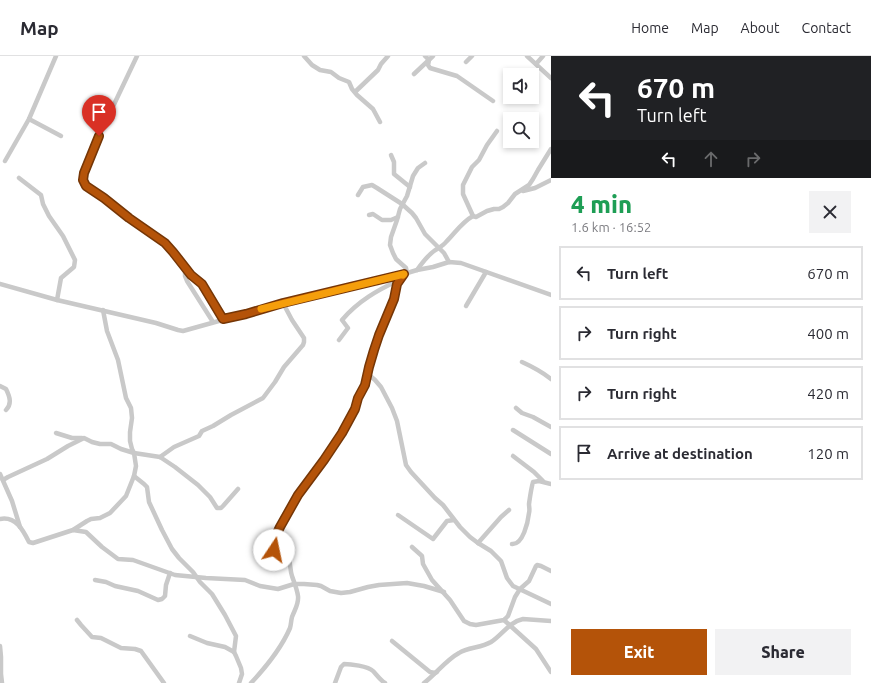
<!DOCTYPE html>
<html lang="en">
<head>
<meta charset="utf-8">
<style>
	body { margin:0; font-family:Ubuntu,sans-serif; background:#f2f2f3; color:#2b2b33; height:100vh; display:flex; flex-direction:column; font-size:15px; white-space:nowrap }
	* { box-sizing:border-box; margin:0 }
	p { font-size:13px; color:#7c7c81 }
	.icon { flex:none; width:22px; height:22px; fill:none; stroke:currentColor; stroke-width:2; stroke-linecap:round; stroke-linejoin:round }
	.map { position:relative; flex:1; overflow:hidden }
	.sheet { display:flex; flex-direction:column; background:#fff; width:320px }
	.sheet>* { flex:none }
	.guide { background:#202124; color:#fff; overflow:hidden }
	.buttons { position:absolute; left:503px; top:12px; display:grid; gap:8px }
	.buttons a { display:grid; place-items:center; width:36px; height:36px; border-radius:0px; background:#fff; box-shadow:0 2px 6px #0003; font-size:20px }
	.pin { position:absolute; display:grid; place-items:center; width:34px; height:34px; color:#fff; margin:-41px -17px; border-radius:50% 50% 50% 0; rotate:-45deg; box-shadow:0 0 4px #0007 }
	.pin .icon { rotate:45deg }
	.me { position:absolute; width:44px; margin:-22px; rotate:11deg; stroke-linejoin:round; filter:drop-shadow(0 0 3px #0008) }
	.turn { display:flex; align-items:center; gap:14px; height:84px; padding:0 20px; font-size:18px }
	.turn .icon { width:52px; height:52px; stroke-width:2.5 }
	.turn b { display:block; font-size:28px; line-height:34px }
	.lanes { display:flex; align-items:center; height:38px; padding:0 20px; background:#0003; justify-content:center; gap:20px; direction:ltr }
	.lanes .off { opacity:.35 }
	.round { display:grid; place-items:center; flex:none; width:42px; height:42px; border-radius:0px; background:#f2f2f3 }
	.headline { display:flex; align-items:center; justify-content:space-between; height:68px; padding:0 20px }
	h1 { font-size:24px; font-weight:800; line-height:30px; color:#1e9e55 }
	.cta { display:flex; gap:8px; margin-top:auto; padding:8px 20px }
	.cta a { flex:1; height:46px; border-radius:0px; background:#b45309; color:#fff; font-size:16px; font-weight:800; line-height:46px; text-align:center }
	.cta a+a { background:#f2f2f3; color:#2b2b33 }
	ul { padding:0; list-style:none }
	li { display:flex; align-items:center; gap:12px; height:54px; margin:0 8px 6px; padding:0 12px; border:2px solid #e1e1e2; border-radius:0px }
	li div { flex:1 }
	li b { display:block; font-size:15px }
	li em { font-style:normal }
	header { display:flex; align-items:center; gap:24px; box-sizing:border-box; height:56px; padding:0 20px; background:#fff; border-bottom:1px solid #e1e1e2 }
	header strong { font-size:19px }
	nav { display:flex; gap:22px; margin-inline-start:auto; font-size:14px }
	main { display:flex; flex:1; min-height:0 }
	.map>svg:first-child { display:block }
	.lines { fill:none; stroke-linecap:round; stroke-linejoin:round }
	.minor { stroke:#c9c9c9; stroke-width:4.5 }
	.route-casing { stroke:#753606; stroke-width:10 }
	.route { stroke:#b45309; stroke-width:7 }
	.slow { stroke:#f59e0b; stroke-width:7 }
</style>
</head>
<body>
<header>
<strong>Map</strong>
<nav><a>Home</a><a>Map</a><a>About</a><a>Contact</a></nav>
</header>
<main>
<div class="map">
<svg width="551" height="627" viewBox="0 0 551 627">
	<rect width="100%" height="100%" fill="#fff"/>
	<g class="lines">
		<g class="minor">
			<polyline points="137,0 99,80 84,117 83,124 86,130 104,143 129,163 165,187 173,196 191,219 203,228 223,263"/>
			<polyline points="304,0 312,9 320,14 331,16 339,22 349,26 352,33 357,39 373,53 380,66"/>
			<polyline points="425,0 429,4 428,9 430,12 457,20 493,45"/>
			<polyline points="527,0 551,22"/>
			<polyline points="466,6 472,0"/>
			<polyline points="536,8 543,0"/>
			<polyline points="414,18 433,0"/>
			<polyline points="355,36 378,14 381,8 388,0"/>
			<polyline points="29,63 61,80"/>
			<polyline points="391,99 394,106 394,118 410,131"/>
			<polyline points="5,105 29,63 56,0"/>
			<polyline points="19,122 41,139 43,148 49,160 63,180 75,204 74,211 61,222 57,244"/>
			<polyline points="523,135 535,132 551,124"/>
			<polyline points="358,139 363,131 372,129 377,132 402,148 412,157 416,162 425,178 444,197 449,206"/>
			<polyline points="369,159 373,158 382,164 391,164 398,161"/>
			<polyline points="473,160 463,138 463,129 472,111 479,104 487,89 497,75"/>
			<polyline points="185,212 185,220 187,225 213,266"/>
			<path d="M417 214C422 207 427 200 434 195 438 192 443 190 446 186 455 177 462 166 473 160L476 161 487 155 494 153H499L503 151 508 147 515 138 529 129 533 123 538 114 551 93"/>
			<polyline points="407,217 406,212 396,203 393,197 390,189 391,181 397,164 400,153 407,140 413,120 418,112 425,107"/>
			<polyline points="0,228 57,244 156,267 178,274 183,275 283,247 404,218 417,214 433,211 449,206 461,207 551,239"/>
			<polyline points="466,250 486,216"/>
			<path d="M522 306C533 311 541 315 551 323"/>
			<polyline points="368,318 375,324 381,331 392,352 397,365 406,409 411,416 435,442 443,449 460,471 470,481 478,487 491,495 501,505 507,522 513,530 551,548"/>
			<path d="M0 330 6 333C10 341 12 348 6 354"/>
			<polyline points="516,352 522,357 533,361 551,371"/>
			<polyline points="513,374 551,398"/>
			<polyline points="56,377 72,382 82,382"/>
			<polyline points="513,400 534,416 543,425"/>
			<polyline points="160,401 174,391 199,380 202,375 213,370 231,359 263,342 275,326 284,311 303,289 304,286 304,282 292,264 283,247"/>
			<polyline points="0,418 12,445 20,471"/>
			<polyline points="134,420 144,428 147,431 149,446 162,474 172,493 179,502 193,516 200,526 212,538 225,559 236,580 234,596"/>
			<polyline points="3,424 8,421 47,403 68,390 84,382 92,386 100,388 111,388 121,393 134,397 160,401 175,411 198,429 210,441 217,452 221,452 223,450 238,433"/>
			<polyline points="398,459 433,483 447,465 454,464"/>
			<path d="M0 463C16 460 23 474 29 486L33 487 73 474 87 465 91 463 100 462 110 457 126 440 134 420 136 410 134 397 132 393 130 385V376L132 362 131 352 126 342 118 304 107 275 103 254"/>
			<polyline points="73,474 86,476 102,491 118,503 133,504 175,519 206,522 245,524 260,530 278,533 294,528 304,528 317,529 321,530 330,535 341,537 350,536 368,531 379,529 407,527 424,530 444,536"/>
			<polyline points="478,487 501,461 509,454"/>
			<path d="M512 488C523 489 528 466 529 457 530 454 529 451 529 448 530 441 531 433 533 426L539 425 551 428"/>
			<polyline points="412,491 422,500 423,508 432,524 450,544 464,565 470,568 476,569 504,564 508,560 515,541 520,533 529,525 536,510 537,509 541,510 551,515"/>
			<polyline points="95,524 106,526 115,530 138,535 158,544 162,543 165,540 166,529 170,517"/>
			<polyline points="77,564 81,569 92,581 101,582 121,592 135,593 141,595 164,627"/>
			<polyline points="504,564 536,593 551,616"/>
			<polyline points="190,580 207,587 225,591 234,596 236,600 241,612 242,618 239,627"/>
			<polyline points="392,585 430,616 435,617 437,616"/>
			<polyline points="0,590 1,601 1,618 2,627"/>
			<path d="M251 627C266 611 281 593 290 572 291 569 291 565 292 561 295 553 299 548 298 540 297 533 294 526 292 520 290 515 291 509 289 505 285 498 274 498 271 490L280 471 298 439 324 404 342 377 355 353 358 342 365 329 369 311 375 294 379 279 394 243 397 228 399 224C378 234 358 245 342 264L348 272 339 284"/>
			<path d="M335 627 341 611 344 608C350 608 368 610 373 615 377 619 380 624 385 627"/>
			<path d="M424 627C436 618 446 604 459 597 468 591 481 592 491 586 502 579 509 566 523 563L551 565"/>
		</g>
	</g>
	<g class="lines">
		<defs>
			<polyline id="route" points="99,80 84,117 83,124 86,130 104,142 129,162 165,187 173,196 191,219 202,228 223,263 246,258 283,247 404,218 397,228 394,243 379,279 374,294 369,311 365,329 358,342 355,353 342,377 324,404 298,439 280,471 271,490 274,494"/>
		</defs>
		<use href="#route" class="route-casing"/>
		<use href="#route" class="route"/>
		<polyline class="slow" points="261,253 404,218 403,219"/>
	</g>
</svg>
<div class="buttons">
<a><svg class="icon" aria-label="sound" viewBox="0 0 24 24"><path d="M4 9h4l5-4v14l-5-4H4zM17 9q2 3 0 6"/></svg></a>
<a><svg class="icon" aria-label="search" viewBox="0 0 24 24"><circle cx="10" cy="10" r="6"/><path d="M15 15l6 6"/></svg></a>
</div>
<div class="pin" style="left:99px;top:80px;background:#d93025"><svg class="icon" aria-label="arrive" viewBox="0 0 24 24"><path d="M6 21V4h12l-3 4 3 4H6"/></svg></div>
<svg class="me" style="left:274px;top:494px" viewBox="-20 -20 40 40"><circle r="19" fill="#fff"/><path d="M0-13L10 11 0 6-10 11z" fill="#b45309"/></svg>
</div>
<section class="sheet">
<div class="guide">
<div class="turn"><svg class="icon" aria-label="left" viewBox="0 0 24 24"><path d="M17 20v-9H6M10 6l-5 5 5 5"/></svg><div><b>670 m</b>Turn left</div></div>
<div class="lanes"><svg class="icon" aria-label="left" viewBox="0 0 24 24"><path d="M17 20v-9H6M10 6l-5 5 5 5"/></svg><svg class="icon off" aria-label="ahead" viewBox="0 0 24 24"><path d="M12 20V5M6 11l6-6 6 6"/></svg><svg class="icon off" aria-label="right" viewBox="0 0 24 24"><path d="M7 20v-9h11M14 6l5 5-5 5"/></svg></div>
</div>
<div class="headline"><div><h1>4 min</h1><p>1.6 km · 16:52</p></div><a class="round"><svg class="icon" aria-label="close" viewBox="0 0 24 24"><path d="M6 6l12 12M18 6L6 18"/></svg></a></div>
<ul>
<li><svg class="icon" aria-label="left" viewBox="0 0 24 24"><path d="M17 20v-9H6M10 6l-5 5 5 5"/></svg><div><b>Turn left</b></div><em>670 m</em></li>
<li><svg class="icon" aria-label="right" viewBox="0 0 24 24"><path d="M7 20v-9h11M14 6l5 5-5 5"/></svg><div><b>Turn right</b></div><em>400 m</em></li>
<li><svg class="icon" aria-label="right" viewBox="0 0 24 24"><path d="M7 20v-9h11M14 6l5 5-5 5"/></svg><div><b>Turn right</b></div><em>420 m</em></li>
<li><svg class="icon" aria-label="arrive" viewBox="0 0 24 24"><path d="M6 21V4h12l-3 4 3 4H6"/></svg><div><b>Arrive at destination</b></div><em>120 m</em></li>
</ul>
<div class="cta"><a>Exit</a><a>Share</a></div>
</section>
</main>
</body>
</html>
